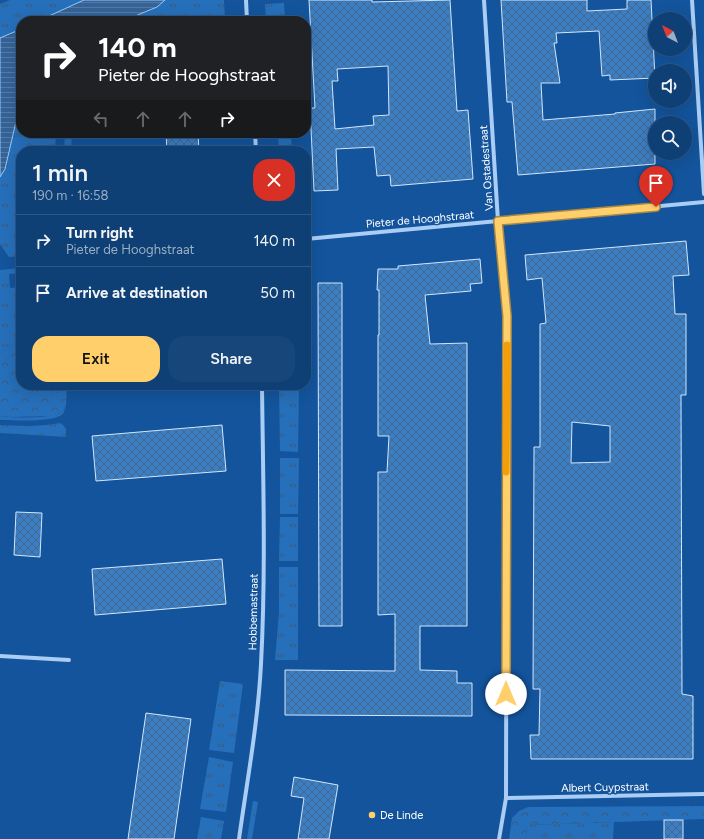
<!DOCTYPE html>
<html lang="en">
<head>
<meta charset="utf-8">
<style>
	body { margin:0; font-family:Figtree,sans-serif; background:#17467a; color:#f1f3f6; height:100vh; display:flex; flex-direction:column; font-size:15px; white-space:nowrap }
	* { box-sizing:border-box; margin:0 }
	p { font-size:13px; color:#9bafc5 }
	.icon { flex:none; width:22px; height:22px; fill:none; stroke:currentColor; stroke-width:2; stroke-linecap:round; stroke-linejoin:round }
	.map { position:relative; flex:1; overflow:hidden }
	.panel { position:absolute; left:16px; top:146px; width:295px; height:244px; display:flex; flex-direction:column; background:#0e3f75; border-radius:16px; box-shadow:0 4px 16px #0002,0 0 0 1px #2e5887 }
	.panel>* { flex:none }
	.banner { position:absolute; left:16px; top:16px; width:295px; height:122px; border-radius:16px; box-shadow:0 4px 16px #0002,0 0 0 1px #2e5887; background:#202124; color:#fff; overflow:hidden }
	.needle { width:26px; rotate:318deg }
	.buttons { position:absolute; left:648px; top:12px; display:grid; gap:8px }
	.buttons a { display:grid; place-items:center; width:44px; height:44px; border-radius:50%; background:#0e3f75; box-shadow:0 4px 16px #0002,0 0 0 1px #2e5887; font-size:20px }
	.pin { position:absolute; display:grid; place-items:center; width:34px; height:34px; color:#fff; margin:-41px -17px; border-radius:50% 50% 50% 0; rotate:-45deg; box-shadow:0 0 4px #0007 }
	.pin .icon { rotate:45deg }
	.me { position:absolute; width:44px; margin:-22px; rotate:0deg; stroke-linejoin:round; filter:drop-shadow(0 0 3px #0008) }
	.turn { display:flex; align-items:center; gap:14px; height:84px; padding:0 16px; font-size:18px }
	.turn .icon { width:52px; height:52px; stroke-width:2.5 }
	.turn b { display:block; font-size:28px; line-height:34px }
	.lanes { display:flex; align-items:center; height:38px; padding:0 16px; background:#0003; justify-content:center; gap:20px; direction:ltr }
	.lanes .off { opacity:.35 }
	.round { display:grid; place-items:center; flex:none; width:42px; height:42px; border-radius:16px; background:#17467a }
	.headline { display:flex; align-items:center; justify-content:space-between; height:68px; padding:0 16px }
	h1 { font-size:24px; font-weight:600; line-height:30px }
	.button { display:flex; gap:8px; margin-top:auto; padding:8px 16px }
	.button a { flex:1; height:46px; border-radius:16px; background:#ffcf6b; color:#111; font-size:16px; font-weight:600; line-height:46px; text-align:center }
	.button a+a { background:#17467a; color:#f1f3f6 }
	ul { padding:0; list-style:none }
	li { display:flex; align-items:center; gap:12px; height:52px; padding:0 16px; border-top:1px solid #2e5887 }
	li div { flex:1 }
	li b { display:block; font-size:15px }
	li em { font-style:normal }
	.map>svg:first-child { display:block }
	.grass { fill:url(#grass-tufts) }
	.forest { fill:url(#forest-crowns) }
	.water { fill:url(#water-rules); stroke:#9bc9f7 }
	.building { fill:url(#building-cross-hatch); stroke:#d1e7fd; fill-rule:evenodd }
	.lines { fill:none; stroke-linecap:round; stroke-linejoin:round }
	.street { stroke:#a9cdf4; stroke-width:4 }
	.route-casing { stroke:#a68746; stroke-width:10 }
	.route { stroke:#ffcf6b; stroke-width:7 }
	.slow { stroke:#f59e0b; stroke-width:7 }
	.poi-dot { fill:#ffcf6b; stroke:#13549c; stroke-width:1.5 }
	.labels { text-anchor:middle; stroke-width:3; stroke-linejoin:round; paint-order:stroke }
	.street-label { font-size:11px; fill:#fff; stroke:#13549c }
	.poi-label { font-size:11px; fill:#fff; stroke:#13549c; text-anchor:start }
</style>
</head>
<body>
<div class="map">
<svg width="704" height="839" viewBox="0 0 704 839">
	<defs>
		<pattern id="grass-tufts" width="24" height="20" patternUnits="userSpaceOnUse"><rect width="24" height="20" fill="#266fba"/><path d="M3 7l-1-3M5 7V3M7 7l1-3M15 17l-1-3M17 17v-4M19 17l1-3" fill="none" stroke="#3d5a78"/></pattern>
		<pattern id="forest-crowns" width="20" height="18" patternUnits="userSpaceOnUse"><rect width="20" height="18" fill="#266fba"/><path d="M2 6a3 3 0 1 1 6 0M12 15a3 3 0 1 1 6 0" fill="none" stroke="#3d5a78"/></pattern>
		<pattern id="water-rules" width="6" height="5" patternUnits="userSpaceOnUse"><rect width="6" height="5" fill="#356397"/><path d="M0 2.5h6" fill="none" stroke="#537aa7"/></pattern>
		<pattern id="building-cross-hatch" width="8" height="8" patternUnits="userSpaceOnUse"><rect width="8" height="8" fill="#3c7ec3"/><path d="M0 0l8 8M0 8l8-8" fill="none" stroke="#43688d"/></pattern>
	</defs>
	<rect width="100%" height="100%" fill="#13549c"/>
	<g class="grass">
		<polygon points="10,0 84,0 38,21 21,21 21,29 0,38 0,4"/>
		<polygon points="165,0 224,0 225,21 123,21 157,7"/>
		<polygon points="284,3 285,21 266,21 265,4"/>
		<polygon points="21,100 21,133 56,133 55,151 21,151 21,256 9,257 0,244 0,177 5,169"/>
		<polygon points="65,133 72,133 71,151 64,151"/>
		<polygon points="291,137 292,151 272,151 272,149 279,148 278,138"/>
		<polygon points="21,268 21,273 9,274 10,288 21,287 21,338 0,354 0,270"/>
		<polygon points="279,385 299,385 298,452 280,451"/>
		<path d="M66 405C66 407 64 412 63 414 53 423 13 420 0 420V416C12 418 54 419 63 411 65 409 65 407 66 405Z"/>
		<path d="M60 423 63 425 66 429V437L0 433V425C20 426 39 427 60 423Z"/>
		<polygon points="280,458 299,458 298,514 280,514"/>
		<polygon points="280,517 298,517 298,561 279,561"/>
		<polygon points="279,567 298,567 298,660 275,660 279,612"/>
		<polygon points="220,681 243,684 234,753 209,750"/>
		<polygon points="209,757 233,762 226,812 200,809"/>
		<polygon points="253,801 258,802 252,839 247,839"/>
		<polygon points="201,817 224,821 221,839 197,839"/>
		<polygon points="614,822 613,839 526,839 527,825"/>
	</g>
	<g class="forest">
		<polygon points="21,338 21,385 67,385 66,405 63,411 53,416 11,417 0,416 0,354"/>
		<polygon points="704,806 704,819 527,825 526,839 509,839 512,818 519,811 528,807"/>
	</g>
	<g class="water">
		<polygon points="84,0 165,0 157,7 123,21 38,21"/>
		<polygon points="21,29 21,100 5,169 0,177 0,38"/>
	</g>
	<g class="building">
		<path d="M309 0H372V2L450 0 457 111 468 110 473 179 391 186 390 175 377 176 374 147 336 149 338 190 314 191 310 108H315ZM388 66 389 115 373 116 374 125 335 129 332 81H338L337 69Z"/>
		<polygon points="501,0 587,0 587,11 627,9 627,0 651,0 655,78 610,80 610,75 602,76 599,31 556,33 557,43 554,43 560,83 541,83 543,120 615,114 615,113 655,109 655,164 518,175 512,102 507,102"/>
		<polygon points="166,133 198,133 199,151 167,151"/>
		<path d="M686 241 689 275 673 276 675 314H686V395H681L682 694 693 696V759H531L530 735H539L540 689H533L534 447H540V324L546 323 542 278 527 280 525 255ZM572 422 610 426V462L571 463Z"/>
		<polygon points="480,259 482,283 470,284 471,291 425,295 430,344 467,343 467,626 420,626 420,670 457,671 457,683 472,683 472,716 285,715 285,670 395,671 395,614 378,615 378,472 387,472 389,436 378,436 378,335 379,335 379,290 377,290 378,269 398,269 398,266"/>
		<polygon points="318,283 342,283 342,626 319,626"/>
		<polygon points="222,425 226,471 96,481 92,436"/>
		<polygon points="16,512 42,513 40,557 14,555"/>
		<polygon points="222,559 226,604 95,615 92,569"/>
		<polygon points="146,713 191,719 174,839 128,839"/>
		<polygon points="294,777 338,785 329,839 298,839 304,798 291,796"/>
		<rect x="664" y="820" width="19" height="19"/>
	</g>
	<g class="lines">
		<g class="street">
			<polyline points="246,0 247,21"/>
			<polyline points="484,0 498,221 507,316 506,798 499,839"/>
			<polyline points="692,0 704,194"/>
			<polyline points="255,133 256,151"/>
			<polyline points="306,239 498,221 704,202"/>
			<polyline points="0,656 69,660"/>
			<polyline points="506,798 704,794"/>
			<path d="M239 839C247 781 258 723 261 664 266 571 263 478 262 385"/>
		</g>
	</g>
	<g class="lines">
		<defs>
			<polyline id="route" points="506,694 507,316 498,221 656,207"/>
		</defs>
		<use href="#route" class="route-casing"/>
		<use href="#route" class="route"/>
		<polyline class="slow" points="506,472 507,345"/>
	</g>
	<circle class="poi-dot" cx="372" cy="815" r="4"/>
	<g class="labels">
		<g class="street-label">
			<text transform="translate(486 168) rotate(-94)" y="4">Van Ostadestraat</text>
			<text transform="translate(420 219) rotate(-5)" y="4">Pieter de Hooghstraat</text>
			<text transform="translate(253 612) rotate(-89)" y="4">Hobbemastraat</text>
			<text transform="translate(605 787) rotate(-1)" y="4">Albert Cuypstraat</text>
		</g>
		<g class="poi-label">
			<text x="380" y="819">De Linde</text>
		</g>
	</g>
</svg>
<div class="buttons">
<a><svg class="needle" viewBox="-14 -14 28 28"><path d="M0-13l5 13h-10z" fill="#e53935"/><path d="M0 13l5-13h-10z" fill="#9bafc5"/></svg></a>
<a><svg class="icon" aria-label="sound" viewBox="0 0 24 24"><path d="M4 9h4l5-4v14l-5-4H4zM17 9q2 3 0 6"/></svg></a>
<a><svg class="icon" aria-label="search" viewBox="0 0 24 24"><circle cx="10" cy="10" r="6"/><path d="M15 15l6 6"/></svg></a>
</div>
<div class="pin" style="left:656px;top:207px;background:#d93025"><svg class="icon" aria-label="arrive" viewBox="0 0 24 24"><path d="M6 21V4h12l-3 4 3 4H6"/></svg></div>
<svg class="me" style="left:506px;top:694px" viewBox="-20 -20 40 40"><circle r="19" fill="#fff"/><path d="M0-13L10 11 0 6-10 11z" fill="#ffcf6b"/></svg>
<div class="banner">
<div class="turn"><svg class="icon" aria-label="right" viewBox="0 0 24 24"><path d="M7 20v-9h11M14 6l5 5-5 5"/></svg><div><b>140 m</b>Pieter de Hooghstraat</div></div>
<div class="lanes"><svg class="icon off" aria-label="left" viewBox="0 0 24 24"><path d="M17 20v-9H6M10 6l-5 5 5 5"/></svg><svg class="icon off" aria-label="ahead" viewBox="0 0 24 24"><path d="M12 20V5M6 11l6-6 6 6"/></svg><svg class="icon off" aria-label="ahead" viewBox="0 0 24 24"><path d="M12 20V5M6 11l6-6 6 6"/></svg><svg class="icon" aria-label="right" viewBox="0 0 24 24"><path d="M7 20v-9h11M14 6l5 5-5 5"/></svg></div>
</div>
<section class="panel">
<div class="headline"><div><h1>1 min</h1><p>190 m · 16:58</p></div><a class="round" style="background:#d93025;color:#fff"><svg class="icon" aria-label="close" viewBox="0 0 24 24"><path d="M6 6l12 12M18 6L6 18"/></svg></a></div>
<ul>
<li><svg class="icon" aria-label="right" viewBox="0 0 24 24"><path d="M7 20v-9h11M14 6l5 5-5 5"/></svg><div><b>Turn right</b><p>Pieter de Hooghstraat</p></div><em>140 m</em></li>
<li><svg class="icon" aria-label="arrive" viewBox="0 0 24 24"><path d="M6 21V4h12l-3 4 3 4H6"/></svg><div><b>Arrive at destination</b></div><em>50 m</em></li>
</ul>
<div class="button"><a>Exit</a><a>Share</a></div>
</section>
</div>
</body>
</html>
